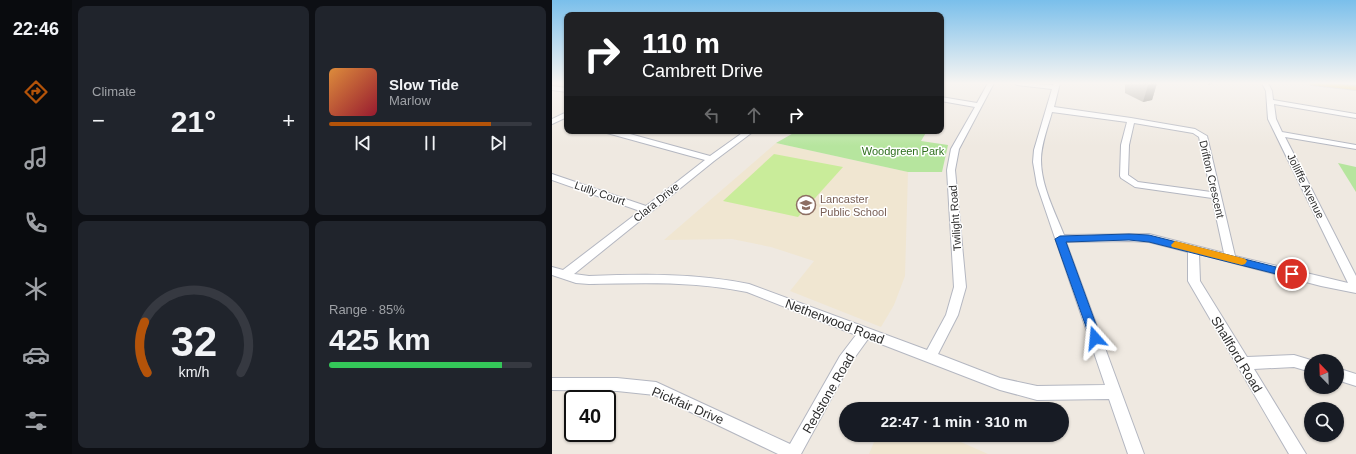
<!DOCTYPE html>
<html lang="en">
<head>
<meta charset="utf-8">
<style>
  :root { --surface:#171b24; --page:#20242c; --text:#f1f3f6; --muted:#9ea1a6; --line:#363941; --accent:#b45309 }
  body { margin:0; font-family:Arial,sans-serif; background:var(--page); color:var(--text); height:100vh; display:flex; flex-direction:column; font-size:15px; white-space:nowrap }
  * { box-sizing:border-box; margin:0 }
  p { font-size:13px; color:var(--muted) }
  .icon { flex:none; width:22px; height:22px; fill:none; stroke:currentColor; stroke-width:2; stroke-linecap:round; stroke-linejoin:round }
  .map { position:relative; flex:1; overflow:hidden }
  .side { display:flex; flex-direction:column; gap:6px; padding:6px; background:#0d0f14; width:480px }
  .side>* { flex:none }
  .hud { position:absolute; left:12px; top:12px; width:380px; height:122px; border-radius:8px; box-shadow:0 1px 3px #0004; background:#202124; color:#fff; overflow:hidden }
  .needle { width:26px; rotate:337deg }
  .buttons { position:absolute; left:752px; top:354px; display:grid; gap:8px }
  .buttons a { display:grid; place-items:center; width:40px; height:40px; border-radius:50%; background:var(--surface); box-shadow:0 1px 3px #0004; font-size:20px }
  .speed { position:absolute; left:12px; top:390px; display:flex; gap:8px; font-size:20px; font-weight:700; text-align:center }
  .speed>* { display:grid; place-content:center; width:52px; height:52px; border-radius:50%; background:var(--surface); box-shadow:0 1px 3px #0004; line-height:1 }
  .speed .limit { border:2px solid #111; border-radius:6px; background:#fff; color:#111 }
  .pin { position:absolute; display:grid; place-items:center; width:34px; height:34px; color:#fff; margin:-17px; border:2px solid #fff; border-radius:50%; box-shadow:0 1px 4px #0007 }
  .me { position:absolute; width:44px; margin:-22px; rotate:342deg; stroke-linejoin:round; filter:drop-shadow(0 0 3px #0008) }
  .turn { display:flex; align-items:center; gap:14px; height:84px; padding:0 12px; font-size:18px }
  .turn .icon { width:52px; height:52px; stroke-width:2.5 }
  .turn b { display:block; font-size:28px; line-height:34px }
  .lanes { display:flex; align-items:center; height:38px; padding:0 12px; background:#0003; justify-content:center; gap:20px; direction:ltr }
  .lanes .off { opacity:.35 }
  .big { font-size:30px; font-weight:700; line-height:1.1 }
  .side .widget { flex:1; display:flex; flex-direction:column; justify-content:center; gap:6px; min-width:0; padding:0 14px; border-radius:8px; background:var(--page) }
  .side .dial { align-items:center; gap:0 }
  .dial svg { height:104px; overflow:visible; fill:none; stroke:var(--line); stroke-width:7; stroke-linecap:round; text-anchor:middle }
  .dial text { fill:var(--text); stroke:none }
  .song { display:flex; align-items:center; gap:12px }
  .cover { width:48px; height:48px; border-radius:6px; background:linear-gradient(135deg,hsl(30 70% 55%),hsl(350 70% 35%)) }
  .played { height:4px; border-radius:2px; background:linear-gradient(90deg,var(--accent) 80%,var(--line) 80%) }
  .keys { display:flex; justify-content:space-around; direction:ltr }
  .heat { display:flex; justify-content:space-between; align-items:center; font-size:22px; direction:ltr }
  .charge { height:6px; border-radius:3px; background:linear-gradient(90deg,#34c759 85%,var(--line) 0) }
  .side .tiles { flex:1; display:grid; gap:6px; grid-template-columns:repeat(2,1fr) }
  .trip { position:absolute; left:287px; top:402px; width:230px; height:40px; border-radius:20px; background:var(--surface); box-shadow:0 1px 3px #0004; font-weight:700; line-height:40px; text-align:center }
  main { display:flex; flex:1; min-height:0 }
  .menu { display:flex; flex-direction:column; width:72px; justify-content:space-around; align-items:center; background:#090b0e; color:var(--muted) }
  .menu .icon { width:28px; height:28px }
  .menu .active { color:var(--accent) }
  .menu b { font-size:18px; color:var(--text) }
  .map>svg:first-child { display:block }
</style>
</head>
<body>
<main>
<nav class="menu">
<b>22:46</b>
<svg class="icon active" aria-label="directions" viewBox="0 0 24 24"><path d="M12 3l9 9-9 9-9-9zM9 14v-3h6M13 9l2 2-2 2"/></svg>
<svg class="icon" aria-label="music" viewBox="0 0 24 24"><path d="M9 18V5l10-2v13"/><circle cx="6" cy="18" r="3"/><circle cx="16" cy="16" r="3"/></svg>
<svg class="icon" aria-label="phone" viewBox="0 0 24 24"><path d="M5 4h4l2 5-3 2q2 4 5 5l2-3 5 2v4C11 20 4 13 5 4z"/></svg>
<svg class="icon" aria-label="climate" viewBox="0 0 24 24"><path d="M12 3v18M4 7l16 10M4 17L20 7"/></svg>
<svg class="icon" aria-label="car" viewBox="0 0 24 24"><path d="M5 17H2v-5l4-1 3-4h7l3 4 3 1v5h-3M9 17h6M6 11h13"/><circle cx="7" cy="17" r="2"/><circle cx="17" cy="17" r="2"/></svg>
<svg class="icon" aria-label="filters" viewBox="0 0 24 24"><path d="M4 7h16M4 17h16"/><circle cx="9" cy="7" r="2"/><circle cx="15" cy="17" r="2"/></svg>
</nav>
<section class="side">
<div class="tiles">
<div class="widget"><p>Climate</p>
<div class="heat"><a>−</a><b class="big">21°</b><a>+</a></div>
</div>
<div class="widget">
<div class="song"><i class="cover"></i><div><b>Slow Tide</b><p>Marlow</p></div></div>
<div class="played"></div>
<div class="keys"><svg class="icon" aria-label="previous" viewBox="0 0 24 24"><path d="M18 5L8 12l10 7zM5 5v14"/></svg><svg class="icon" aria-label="pause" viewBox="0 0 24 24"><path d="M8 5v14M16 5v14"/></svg><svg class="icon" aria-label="next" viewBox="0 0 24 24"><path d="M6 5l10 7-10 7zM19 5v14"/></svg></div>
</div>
<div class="widget dial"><svg viewBox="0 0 100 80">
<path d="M14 69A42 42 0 1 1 86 69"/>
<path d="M14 69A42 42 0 0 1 12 30" stroke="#b45309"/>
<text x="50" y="56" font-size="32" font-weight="700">32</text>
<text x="50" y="72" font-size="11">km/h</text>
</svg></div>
<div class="widget"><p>Range · 85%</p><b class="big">425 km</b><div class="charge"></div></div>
</div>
</section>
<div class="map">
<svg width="804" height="454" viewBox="0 0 804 454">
  <rect width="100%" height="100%" fill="#efe9e1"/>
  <g fill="#f0e6d1">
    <polygon points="224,143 356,172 353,276 342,305 329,327 238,291 262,261 219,247 180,239 112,240"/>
    <polygon points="325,435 393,435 436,454 317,454"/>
  </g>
  <g fill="#b6e59e">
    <polygon points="245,131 375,131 369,141 396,145 390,172 356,172 224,143"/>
    <polygon points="786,163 804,167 804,192"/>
  </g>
  <polygon fill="#c9ec9a" points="222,154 291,167 246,217 171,201"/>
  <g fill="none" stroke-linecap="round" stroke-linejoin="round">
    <g stroke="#b4b7c1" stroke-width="2">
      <g id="minor">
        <path d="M436,83H442L407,149L403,170L414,287L406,315L386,354L448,378L485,386L553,385L485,185L481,162L482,150L500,89L465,85L462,83L501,85L502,83H508L502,107L579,118L643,129L655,136L683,256L796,283L716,119L714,91L710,83H716L720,91L721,100L804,114V118L722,104L724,119L730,132L804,145V149L733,137L804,276V293L769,286L647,254L648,281L695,357L742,355L762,361H759V372L742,367L702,369L754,454H737L636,281V252L597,242L577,241L514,242L592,454H576L557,399L485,400L448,390L316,339L298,364L249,454H226L103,395L65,391L0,390V378H65L104,382L238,444L288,356L304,335L195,292C143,281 90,283 37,284L24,283L0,275V267L11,270L88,211L0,180V174L94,206L153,160L55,133L54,131H67L158,156L193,131H202L162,161L22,274L37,276C91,274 144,273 197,284L375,350L394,315L402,287L395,170L399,149L423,107L389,101V97L425,103ZM500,112L575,122L569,145L568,176L569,178L583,187L660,198L672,253L597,234L512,235C503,212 489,186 489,160C489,144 496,127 500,112ZM582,123L641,133L647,137L659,192L586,182L576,175L577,145Z"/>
        <polygon points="0,86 15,88 15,92 0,90"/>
        <polygon points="15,112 15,117 0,124 0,119"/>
        <polygon points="785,368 804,374 804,386 785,380"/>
      </g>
    </g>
    <g stroke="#c9c9c9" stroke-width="2">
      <polygon id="major" points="756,83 777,83 804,86 804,90 760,85"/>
    </g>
    <use href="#minor" fill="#fff" fill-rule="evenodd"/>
    <use href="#major" fill="#f2d163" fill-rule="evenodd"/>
  </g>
  <polygon fill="#afaba4" points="573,83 605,83 600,100 591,102 573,93"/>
  <g fill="#8e8b86">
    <polygon points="605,83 600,100 591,102 596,85"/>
    <polygon points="657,83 663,83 656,85"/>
  </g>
  <polygon fill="#cbc7bf" stroke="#8e8b86" points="591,83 605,83 596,85"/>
  <linearGradient id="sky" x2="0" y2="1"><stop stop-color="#7abfeb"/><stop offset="0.57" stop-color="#f8f5f2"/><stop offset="1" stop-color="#f8f5f2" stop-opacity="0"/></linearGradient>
  <rect width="804" height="146" fill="url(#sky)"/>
  <polygon fill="#1a73e8" stroke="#114b97" points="577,234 597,235 740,271 743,272 745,274 743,277 740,278 597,242 577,240 514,242 549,338 548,341 543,342 539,341 538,338 503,239 508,236"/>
  <polygon fill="#f59e0b" points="623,241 690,258 693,259 695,261 693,264 690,265 620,247 619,245"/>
  <defs>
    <g id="school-ring" transform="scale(1)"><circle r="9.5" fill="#fff" stroke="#8d6e63" stroke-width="1.5"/><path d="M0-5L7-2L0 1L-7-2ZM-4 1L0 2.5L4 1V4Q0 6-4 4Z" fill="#8d6e63"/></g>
  </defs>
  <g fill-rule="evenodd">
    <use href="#school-ring" x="254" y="205"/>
  </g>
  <g text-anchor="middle" stroke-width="3" stroke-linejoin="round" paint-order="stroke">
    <g font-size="11" fill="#2c6e1b" stroke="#fff">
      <text x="351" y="155">Woodgreen Park</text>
    </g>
    <g font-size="11" fill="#2e2e2e" stroke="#fff">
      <text transform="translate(660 179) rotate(77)" y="4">Drifton Crescent</text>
      <text transform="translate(754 186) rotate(64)" y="4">Jolliffe Avenue</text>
      <text transform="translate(48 193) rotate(19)" y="4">Lully Court</text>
      <text transform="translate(104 202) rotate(-39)" y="4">Clara Drive</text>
      <text transform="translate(403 218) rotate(-94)" y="4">Twilight Road</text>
    </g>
    <g font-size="11" fill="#785e54" stroke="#fff" text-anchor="start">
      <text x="268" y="203">Lancaster<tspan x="268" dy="13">Public School</tspan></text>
    </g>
    <g font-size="13" fill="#2e2e2e" stroke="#fff">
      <text transform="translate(283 321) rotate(21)" y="5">Netherwood Road</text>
      <text transform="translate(685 354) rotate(59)" y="5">Shallford Road</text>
      <text transform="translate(276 393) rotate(-60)" y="5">Redstone Road</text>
      <text transform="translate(136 405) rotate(23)" y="5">Pickfair Drive</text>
    </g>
  </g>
</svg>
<div class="buttons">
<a><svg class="needle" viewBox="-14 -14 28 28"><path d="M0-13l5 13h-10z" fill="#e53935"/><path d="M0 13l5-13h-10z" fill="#9ea1a6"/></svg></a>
<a><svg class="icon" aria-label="search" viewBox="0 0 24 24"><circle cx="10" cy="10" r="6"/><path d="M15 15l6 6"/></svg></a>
</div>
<div class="speed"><div class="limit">40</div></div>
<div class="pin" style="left:740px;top:274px;background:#d93025"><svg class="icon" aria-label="arrive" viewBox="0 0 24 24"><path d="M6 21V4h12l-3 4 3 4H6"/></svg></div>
<svg class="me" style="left:543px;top:338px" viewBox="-20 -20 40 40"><path d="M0-17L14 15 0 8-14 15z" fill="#1a73e8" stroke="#fff" stroke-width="4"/></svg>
<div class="trip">22:47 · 1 min · 310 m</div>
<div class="hud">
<div class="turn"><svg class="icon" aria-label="right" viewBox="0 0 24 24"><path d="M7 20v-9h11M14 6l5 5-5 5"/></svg><div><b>110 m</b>Cambrett Drive</div></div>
<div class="lanes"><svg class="icon off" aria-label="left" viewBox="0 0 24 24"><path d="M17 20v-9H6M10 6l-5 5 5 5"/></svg><svg class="icon off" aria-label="ahead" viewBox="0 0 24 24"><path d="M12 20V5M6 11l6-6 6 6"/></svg><svg class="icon" aria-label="right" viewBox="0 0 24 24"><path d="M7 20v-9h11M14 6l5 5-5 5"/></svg></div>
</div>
</div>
</main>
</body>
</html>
